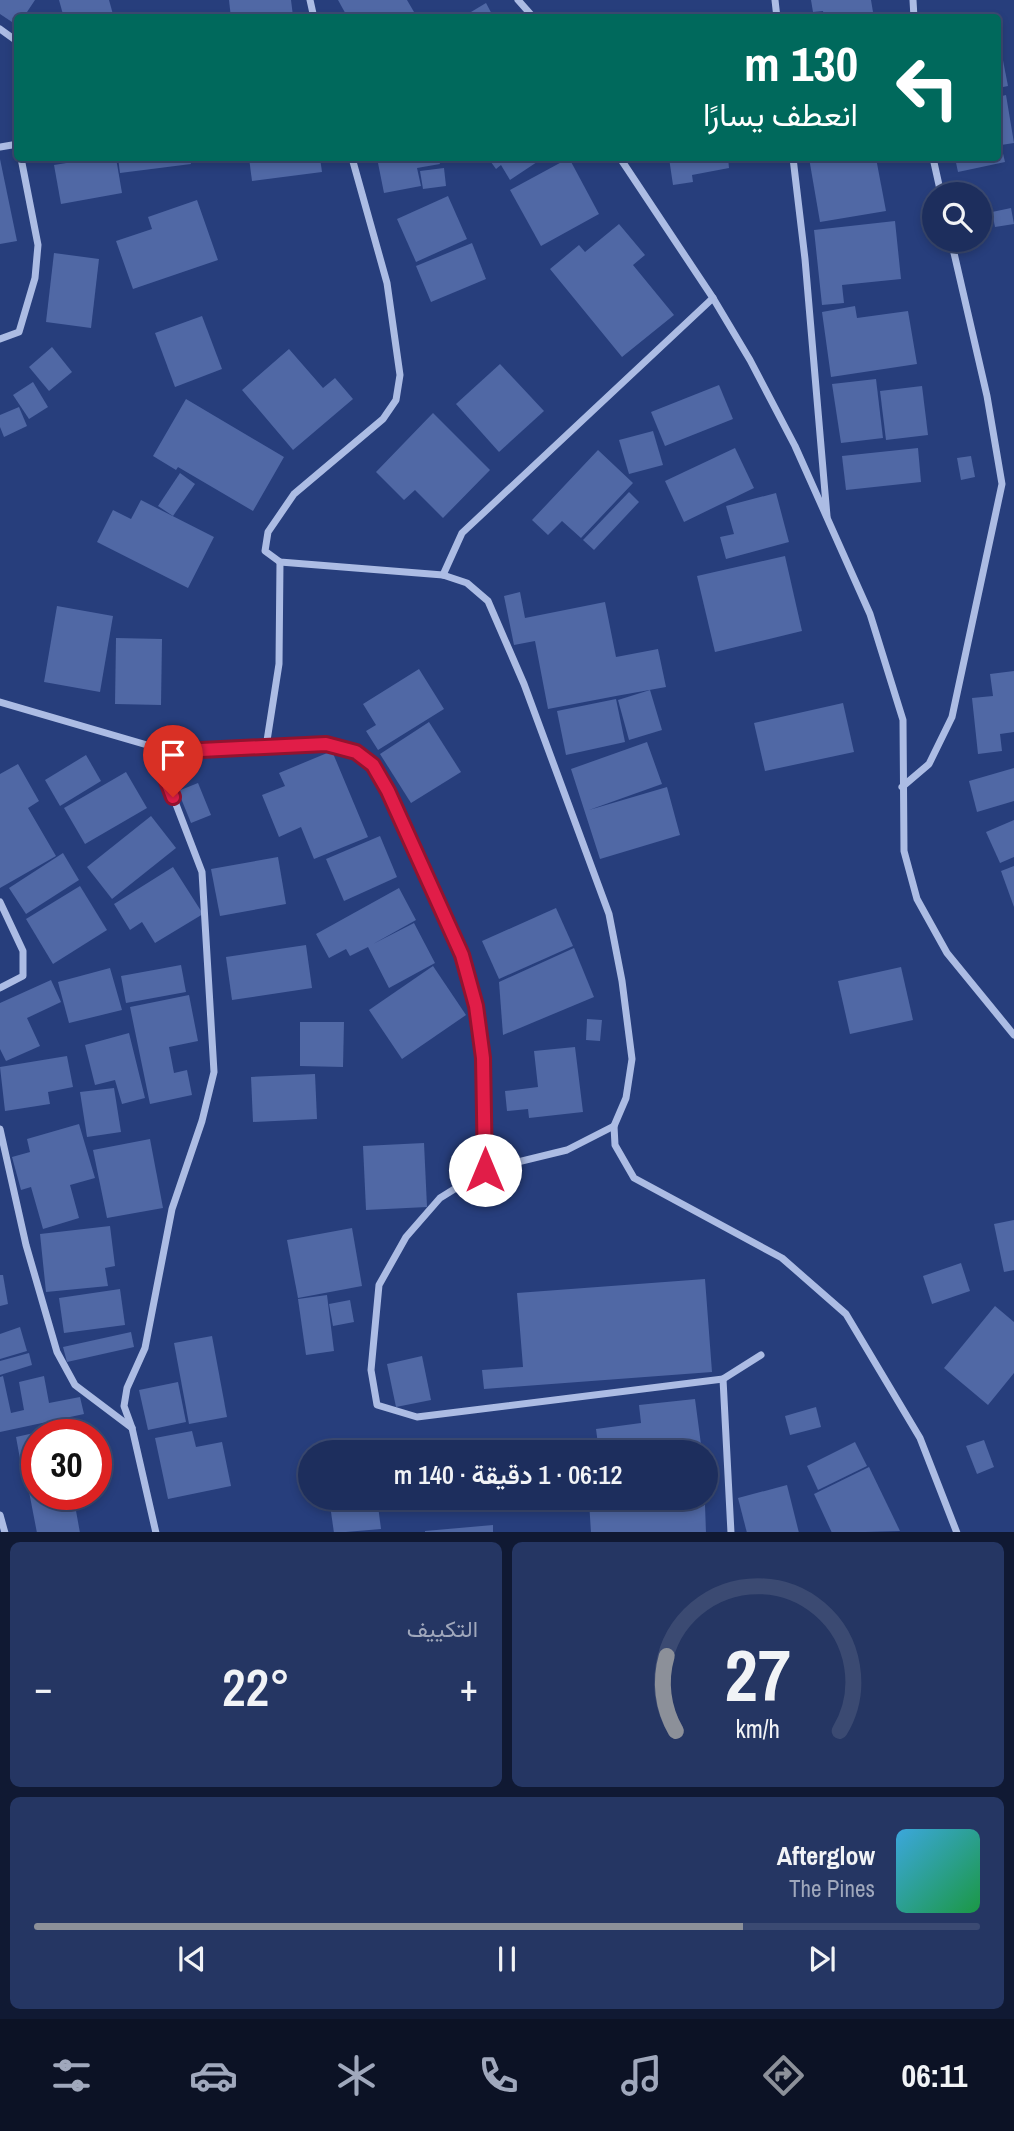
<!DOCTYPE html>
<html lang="ar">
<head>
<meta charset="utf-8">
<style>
  :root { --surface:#1d2e5d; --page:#253663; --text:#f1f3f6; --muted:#a0a8bc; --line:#3b4a72; --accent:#8c9099 }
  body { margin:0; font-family:"Archivo Narrow",Vazirmatn,sans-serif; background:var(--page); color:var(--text); direction:rtl; height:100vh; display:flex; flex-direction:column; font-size:26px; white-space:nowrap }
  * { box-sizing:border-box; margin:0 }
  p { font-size:23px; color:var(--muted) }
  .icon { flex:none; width:38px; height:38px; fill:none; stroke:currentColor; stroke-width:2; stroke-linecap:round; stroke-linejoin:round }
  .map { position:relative; height:1532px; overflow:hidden; direction:ltr }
  .panel { display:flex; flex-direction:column; gap:10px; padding:10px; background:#101933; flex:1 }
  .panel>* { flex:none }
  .guide { position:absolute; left:14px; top:14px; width:987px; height:147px; border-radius:7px; box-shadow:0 4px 10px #0003,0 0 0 2px var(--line); direction:rtl; background:#00695c; color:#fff; overflow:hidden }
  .controls { position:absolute; left:922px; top:182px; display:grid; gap:14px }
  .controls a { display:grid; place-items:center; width:70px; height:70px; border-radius:50%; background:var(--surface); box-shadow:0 4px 10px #0003,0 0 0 2px var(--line); font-size:35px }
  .speed { position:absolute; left:21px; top:1419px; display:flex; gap:14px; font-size:35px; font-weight:700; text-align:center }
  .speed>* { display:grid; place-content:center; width:91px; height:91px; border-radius:50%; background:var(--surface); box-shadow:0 4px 10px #0003,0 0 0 2px var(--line); line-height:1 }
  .speed .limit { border:10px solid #d22; background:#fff; color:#111 }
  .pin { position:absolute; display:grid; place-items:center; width:60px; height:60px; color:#fff; margin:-72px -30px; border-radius:50% 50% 50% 0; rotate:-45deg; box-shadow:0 0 7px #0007 }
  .pin .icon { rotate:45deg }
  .me { position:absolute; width:77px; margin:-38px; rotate:0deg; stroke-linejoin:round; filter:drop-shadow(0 0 5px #0008) }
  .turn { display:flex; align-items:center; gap:24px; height:147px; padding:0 28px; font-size:32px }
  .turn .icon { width:91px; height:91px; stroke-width:2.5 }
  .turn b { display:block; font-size:49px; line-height:60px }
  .big { font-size:52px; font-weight:600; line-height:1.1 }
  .panel .card { flex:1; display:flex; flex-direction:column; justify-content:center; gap:10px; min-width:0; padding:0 24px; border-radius:10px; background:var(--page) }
  .panel .dial { align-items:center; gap:0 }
  .dial svg { height:182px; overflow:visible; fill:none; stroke:var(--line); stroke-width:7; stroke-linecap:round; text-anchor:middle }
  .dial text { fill:var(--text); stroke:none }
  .song { display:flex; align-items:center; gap:21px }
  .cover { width:84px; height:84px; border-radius:10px; background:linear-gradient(135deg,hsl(200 70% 55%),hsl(140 70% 35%)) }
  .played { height:7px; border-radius:4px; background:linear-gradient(90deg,var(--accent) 75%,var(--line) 75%) }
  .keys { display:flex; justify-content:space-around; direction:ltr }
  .heat { display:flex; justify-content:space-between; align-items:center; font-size:38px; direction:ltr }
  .panel .tiles { flex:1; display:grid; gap:10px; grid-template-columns:1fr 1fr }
  .card:last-child { grid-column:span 2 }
  .trip { position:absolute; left:298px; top:1440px; width:420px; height:70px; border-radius:35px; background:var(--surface); box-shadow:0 4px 10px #0003,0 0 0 2px var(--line); font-weight:600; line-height:70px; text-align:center; direction:rtl }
  .tab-bar { display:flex; height:112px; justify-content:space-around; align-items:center; background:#0c1225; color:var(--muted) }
  .tab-bar .icon { width:49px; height:49px }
  .tab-bar .selected { color:var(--accent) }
  .tab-bar b { font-size:32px; color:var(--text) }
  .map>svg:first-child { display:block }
</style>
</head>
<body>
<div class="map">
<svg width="1014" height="1533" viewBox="0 0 1014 1533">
  <rect width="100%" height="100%" fill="#273e7c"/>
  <g fill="#5068a5">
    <polygon points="0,0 35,0 23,18 18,18 18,26 0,14"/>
    <polygon points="59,0 109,0 114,18 64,18"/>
    <polygon points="229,0 291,0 293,16 231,18"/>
    <polygon points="338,0 407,0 414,12 405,18 348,18"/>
    <polygon points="811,0 871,0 874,18 824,18 823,11 813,12"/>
    <polygon points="486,3 494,18 461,18"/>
    <polygon points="1000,45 1008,86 998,88 998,46"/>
    <polygon points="1006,95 1014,143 1001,145 1005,162 958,172 955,158 998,158 998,97"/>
    <polygon points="97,158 116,158 122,193 61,204 54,165"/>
    <polygon points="118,158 190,158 191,164 120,173"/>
    <polygon points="249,158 320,158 322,172 252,181"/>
    <polygon points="377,158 438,158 440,164 417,168 421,186 384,193"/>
    <polygon points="488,158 543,158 510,180 501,165 496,169"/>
    <polygon points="569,158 599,214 541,246 510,190"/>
    <polygon points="669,158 728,158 729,168 692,175 693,182 673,185"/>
    <polygon points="809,158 876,158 886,211 820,222"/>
    <polygon points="0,159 17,241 0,244"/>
    <polygon points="444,168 446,186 423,189 420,171"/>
    <polygon points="448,196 467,239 416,262 397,219"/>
    <polygon points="197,200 218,260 133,289 116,241 152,229 148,217"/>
    <polygon points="1011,208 1014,224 995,227 992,212"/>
    <polygon points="895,221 901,279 842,285 844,303 822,305 814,230"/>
    <polygon points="619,224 645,255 633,265 674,315 622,357 550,269 579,245 585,252"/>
    <polygon points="472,243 486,279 431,302 416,266"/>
    <polygon points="54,253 99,259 91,328 46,322"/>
    <polygon points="855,306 857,318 908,311 917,364 831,377 822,312"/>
    <polygon points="202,316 222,369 175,387 155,333"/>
    <polygon points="52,347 72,372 49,391 29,367"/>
    <polygon points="289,349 323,388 335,378 353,399 293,450 242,390"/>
    <polygon points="500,364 544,411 499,452 456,404"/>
    <polygon points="876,379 883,438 841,443 832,384"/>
    <polygon points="33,382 48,407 29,419 13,395"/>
    <polygon points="719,385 733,419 665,446 651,412"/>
    <polygon points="922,386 928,435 886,440 880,391"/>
    <polygon points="186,399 284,457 253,511 178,467 176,470 153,456"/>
    <polygon points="19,407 27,426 4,437 0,427 0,415"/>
    <polygon points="433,413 490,470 443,518 415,490 404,500 376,472"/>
    <polygon points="653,431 663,465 629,474 619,440"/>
    <polygon points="735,448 754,488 684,522 665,481"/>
    <polygon points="918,448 921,482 846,490 842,456"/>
    <polygon points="598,450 633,483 581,538 562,521 548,535 532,520"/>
    <polygon points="971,456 975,477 961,480 957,458"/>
    <polygon points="180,473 195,484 173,516 158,506"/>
    <polygon points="629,492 639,502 594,550 583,540"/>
    <polygon points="776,493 789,542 726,559 720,537 734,534 726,506"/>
    <polygon points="141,500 214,537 188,588 97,542 113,510 131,519"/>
    <polygon points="785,556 802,631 715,652 697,576"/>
    <polygon points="520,592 525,618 605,602 616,657 658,649 666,687 616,696 615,693 616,696 548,709 535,641 514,645 504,596"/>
    <polygon points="57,606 113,616 100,692 44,682"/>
    <polygon points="116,638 162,639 161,705 115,704"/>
    <polygon points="419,669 444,709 378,750 366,731 376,725 363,704"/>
    <polygon points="1014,671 1014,732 1000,734 1002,751 978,754 972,698 993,696 990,674"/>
    <polygon points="650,690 662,730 629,740 618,700"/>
    <polygon points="616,699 625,742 566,755 557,711"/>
    <polygon points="843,703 854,752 765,771 754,723"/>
    <polygon points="429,722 461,772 411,803 380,754"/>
    <polygon points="647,742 662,784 589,810 667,787 680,835 600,859 571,769"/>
    <polygon points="332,751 368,837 314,859 301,827 279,837 262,795 285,786 279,773"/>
    <polygon points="86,755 101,781 60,806 45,780"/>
    <polygon points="18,764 39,801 28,808 56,856 0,888 0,774"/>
    <polygon points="1014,768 1014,801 977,812 969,781"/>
    <polygon points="126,772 147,808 85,844 64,808"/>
    <polygon points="198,783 211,815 191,823 178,791"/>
    <polygon points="151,816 176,848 112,899 87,867"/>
    <polygon points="1014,820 1014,857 1000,863 986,832"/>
    <polygon points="380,836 397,877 344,901 326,859"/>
    <polygon points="63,853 79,880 26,914 9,888"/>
    <polygon points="278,857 286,904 220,916 211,869"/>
    <polygon points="1014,866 1014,907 1001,871"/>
    <polygon points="173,867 203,914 155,943 142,922 130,930 114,904"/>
    <polygon points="80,886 107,930 53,964 26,919"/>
    <polygon points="399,888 416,920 373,944 414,923 435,963 389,988 368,947 350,956 346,949 329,958 316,934"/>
    <polygon points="556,908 573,946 499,979 482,941"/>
    <polygon points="306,945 312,988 232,1000 226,957"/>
    <polygon points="574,948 594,997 503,1035 499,982"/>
    <polygon points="181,965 186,992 126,1003 121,976"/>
    <polygon points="433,966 466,1015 402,1059 369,1010"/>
    <polygon points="901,967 913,1020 850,1034 838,981"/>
    <polygon points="110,968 122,1010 69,1023 58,982"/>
    <polygon points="51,980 61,1002 27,1018 40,1046 6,1061 0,1049 0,1003"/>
    <polygon points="189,995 198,1041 169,1047 174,1073 187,1070 192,1095 150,1104 130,1007"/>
    <polygon points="587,1019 602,1020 600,1041 586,1040"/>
    <polygon points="300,1022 344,1022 343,1067 300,1066"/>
    <polygon points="129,1033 145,1098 122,1104 115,1080 95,1085 85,1045"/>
    <polygon points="575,1047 583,1112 529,1118 528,1109 507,1111 505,1091 538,1087 534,1051"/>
    <polygon points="67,1056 73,1087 48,1092 50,1104 5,1111 0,1067"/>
    <polygon points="315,1074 317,1119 253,1122 251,1077"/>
    <polygon points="114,1088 121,1132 87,1137 80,1092"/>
    <polygon points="79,1124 95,1178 70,1185 79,1218 43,1229 31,1187 21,1190 12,1157 30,1152 27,1139"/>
    <polygon points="150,1139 163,1208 107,1218 93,1150"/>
    <polygon points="424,1143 427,1207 366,1210 363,1146"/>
    <polygon points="1014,1220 1014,1270 1004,1272 994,1224"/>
    <polygon points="110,1226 115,1266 105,1268 108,1286 46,1292 40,1234"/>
    <polygon points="352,1228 362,1286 298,1298 287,1240"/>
    <polygon points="961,1263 970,1291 932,1304 923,1276"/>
    <polygon points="0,1275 3,1275 8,1304 0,1306"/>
    <polygon points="705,1279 712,1372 484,1389 482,1370 523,1367 517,1293"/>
    <polygon points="120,1289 125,1325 64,1333 59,1298"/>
    <polygon points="327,1295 334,1351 306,1355 298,1299"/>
    <polygon points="350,1300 354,1322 333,1326 329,1304"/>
    <polygon points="995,1306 1014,1322 1014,1373 988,1405 944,1368"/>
    <polygon points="20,1327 27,1351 0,1359 0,1334"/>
    <polygon points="131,1332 134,1347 67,1362 63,1347"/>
    <polygon points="212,1336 227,1417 189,1424 174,1343"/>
    <polygon points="29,1353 32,1365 0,1375 0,1361"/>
    <polygon points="422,1356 431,1400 396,1407 387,1364"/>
    <polygon points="3,1376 11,1413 24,1410 19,1382 44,1376 49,1403 80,1397 84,1414 0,1432 0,1377"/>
    <polygon points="178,1382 186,1422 148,1430 139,1390"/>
    <polygon points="695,1399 702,1452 599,1452 596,1429 641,1423 639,1405"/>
    <polygon points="816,1407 821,1427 790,1435 785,1416"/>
    <polygon points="52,1429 53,1435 37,1435 37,1467 22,1470 16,1437"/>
    <polygon points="192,1431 196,1447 222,1442 231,1486 168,1499 155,1438"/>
    <polygon points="538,1440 540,1452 487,1452 487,1451"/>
    <polygon points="984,1440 994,1467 977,1474 966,1446"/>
    <polygon points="855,1442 867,1466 818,1490 807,1466"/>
    <polygon points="370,1448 371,1452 353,1452 353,1451"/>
    <polygon points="869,1467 900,1531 832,1533 814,1494"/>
    <polygon points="37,1474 37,1494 73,1494 80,1533 37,1533 26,1476"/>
    <polygon points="787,1485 799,1533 747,1533 738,1498"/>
    <polygon points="329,1498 377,1498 381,1529 334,1533"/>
    <polygon points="635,1498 636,1509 705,1505 706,1533 591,1533 589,1501"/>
    <polygon points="644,1498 710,1498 710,1500 646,1508"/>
    <polygon points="493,1525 493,1533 425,1533 425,1531"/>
  </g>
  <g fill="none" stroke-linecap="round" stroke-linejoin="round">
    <g stroke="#acbce4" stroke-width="7">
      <polyline points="310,0 314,18"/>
      <polyline points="518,0 534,18"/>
      <polyline points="775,0 777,18"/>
      <polyline points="913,0 914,18"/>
      <polyline points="0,29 18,42"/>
      <polyline points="0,147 18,144"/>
      <polyline points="352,158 387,283 400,375 396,400 383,419 294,494 268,532 265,551 280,562 443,575 467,583 488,601 524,684 609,914 622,981 632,1059 626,1098 614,1126 567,1150 485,1170 440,1198 406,1237 379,1285 371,1370 377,1405 417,1417 723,1379 731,1533"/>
      <polyline points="620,158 713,298 750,360 795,446 870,614 903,720 904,851 917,899 947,953 1014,1035"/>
      <polyline points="793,158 805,259 827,516"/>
      <polyline points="933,158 941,194"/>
      <polyline points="0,339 19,332 35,278 38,245 21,158"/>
      <polyline points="443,575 462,533 713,298"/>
      <polyline points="0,702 154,747 201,750 326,744 356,752 373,765 388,791 462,955 476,1005 483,1058 485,1170"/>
      <polyline points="154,747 202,872 214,1072 202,1121 172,1209 145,1348 127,1388 124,1406 132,1428 156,1533"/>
      <polyline points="266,747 279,664 280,562"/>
      <polyline points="902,787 929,764 952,717 1002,484 987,396 951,240"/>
      <polyline points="0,902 23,951 23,976 0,988"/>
      <polyline points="614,1126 615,1145 634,1178 782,1258 846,1314 920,1438 957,1533"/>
      <polyline points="0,1129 26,1245 57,1352 75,1385 132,1428"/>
      <polyline points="723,1379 761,1355"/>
      <polyline points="0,1515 5,1533"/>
    </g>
  </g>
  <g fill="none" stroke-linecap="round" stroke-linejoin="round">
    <g stroke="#92132f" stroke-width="18">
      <polyline id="route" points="173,797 154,747 201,750 326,744 356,752 373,765 388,791 462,955 476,1006 483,1058 485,1170"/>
    </g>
    <use href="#route" stroke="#e11d48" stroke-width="12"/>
  </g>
</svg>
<div class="controls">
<a><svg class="icon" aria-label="search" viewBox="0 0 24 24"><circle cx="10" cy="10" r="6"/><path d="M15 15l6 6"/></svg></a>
</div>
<div class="speed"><div class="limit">30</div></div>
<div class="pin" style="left:173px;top:797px;background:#d93025"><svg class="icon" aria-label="arrive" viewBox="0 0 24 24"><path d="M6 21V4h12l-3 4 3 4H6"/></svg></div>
<svg class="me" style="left:485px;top:1170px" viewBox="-20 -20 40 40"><circle r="19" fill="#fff"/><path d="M0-13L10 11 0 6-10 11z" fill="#e11d48"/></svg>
<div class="trip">06:12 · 1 دقيقة · 140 m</div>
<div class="guide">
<div class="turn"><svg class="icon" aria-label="left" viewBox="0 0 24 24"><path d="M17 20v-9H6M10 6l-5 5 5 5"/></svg><div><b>130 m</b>انعطف يسارًا</div></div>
</div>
</div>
<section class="panel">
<div class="tiles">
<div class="card dial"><svg viewBox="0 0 100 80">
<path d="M14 69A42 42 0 1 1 86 69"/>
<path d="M14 69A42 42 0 0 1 10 36" stroke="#8c9099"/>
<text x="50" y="56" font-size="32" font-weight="700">27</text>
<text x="50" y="72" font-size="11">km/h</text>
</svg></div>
<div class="card"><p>التكييف</p>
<div class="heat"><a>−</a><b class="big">22°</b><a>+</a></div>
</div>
<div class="card">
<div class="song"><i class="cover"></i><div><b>Afterglow</b><p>The Pines</p></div></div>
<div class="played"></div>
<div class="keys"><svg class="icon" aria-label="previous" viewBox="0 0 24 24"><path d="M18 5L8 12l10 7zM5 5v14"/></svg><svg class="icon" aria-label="pause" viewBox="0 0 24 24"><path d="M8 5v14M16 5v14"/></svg><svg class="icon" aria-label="next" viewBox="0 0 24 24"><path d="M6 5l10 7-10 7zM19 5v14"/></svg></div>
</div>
</div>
</section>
<nav class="tab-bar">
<b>06:11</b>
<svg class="icon selected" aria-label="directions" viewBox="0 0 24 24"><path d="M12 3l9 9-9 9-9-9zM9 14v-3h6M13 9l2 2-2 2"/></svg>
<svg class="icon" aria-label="music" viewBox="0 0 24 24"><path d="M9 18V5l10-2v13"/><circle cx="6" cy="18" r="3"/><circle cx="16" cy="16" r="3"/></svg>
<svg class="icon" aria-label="phone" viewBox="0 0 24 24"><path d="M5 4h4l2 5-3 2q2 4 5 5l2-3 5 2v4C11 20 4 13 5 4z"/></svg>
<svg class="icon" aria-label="climate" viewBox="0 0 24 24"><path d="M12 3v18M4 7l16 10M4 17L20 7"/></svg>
<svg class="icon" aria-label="car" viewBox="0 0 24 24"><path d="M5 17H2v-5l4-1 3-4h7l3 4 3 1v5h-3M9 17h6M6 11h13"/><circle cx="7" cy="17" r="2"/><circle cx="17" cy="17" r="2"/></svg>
<svg class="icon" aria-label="filters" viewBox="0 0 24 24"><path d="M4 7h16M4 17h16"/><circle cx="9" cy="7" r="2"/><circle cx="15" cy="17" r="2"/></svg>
</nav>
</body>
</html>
